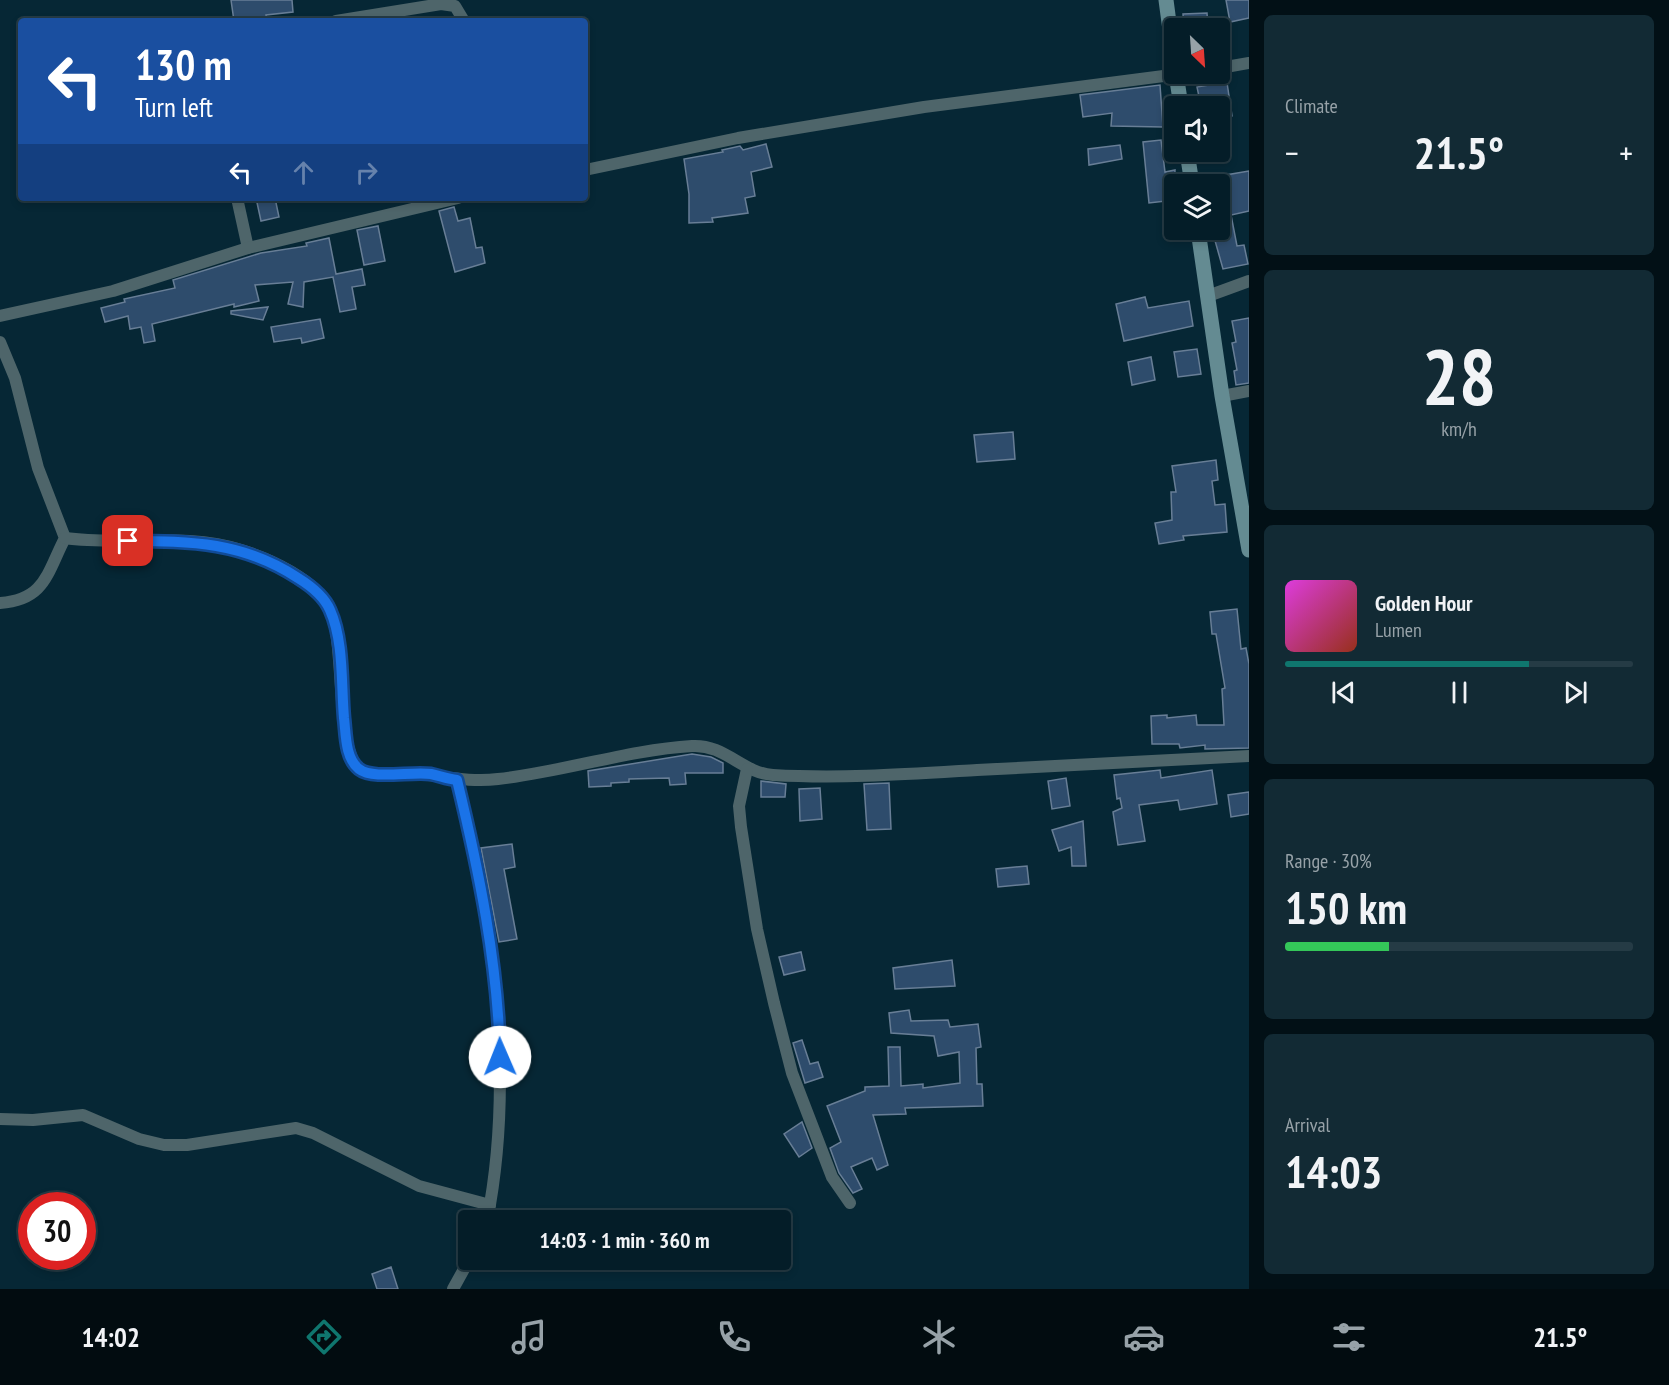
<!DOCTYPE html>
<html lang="en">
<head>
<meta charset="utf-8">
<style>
  :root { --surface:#041d28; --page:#122a34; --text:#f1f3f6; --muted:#97a2a8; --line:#253b45; --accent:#0f766e }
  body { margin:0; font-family:"PT Sans Narrow",sans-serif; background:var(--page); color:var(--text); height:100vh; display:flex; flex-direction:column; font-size:22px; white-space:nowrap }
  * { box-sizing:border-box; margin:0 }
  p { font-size:20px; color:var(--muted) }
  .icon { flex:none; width:33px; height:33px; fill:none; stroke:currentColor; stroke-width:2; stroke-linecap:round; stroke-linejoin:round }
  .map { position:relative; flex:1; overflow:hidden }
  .sheet { display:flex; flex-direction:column; gap:15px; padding:15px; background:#021016; width:420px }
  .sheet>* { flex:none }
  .guide { position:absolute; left:18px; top:18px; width:570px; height:183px; border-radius:6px; box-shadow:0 3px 9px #0003,0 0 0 2px var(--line); background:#1a4fa0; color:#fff; overflow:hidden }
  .needle { width:39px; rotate:155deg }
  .controls { position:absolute; left:1164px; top:18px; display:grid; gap:12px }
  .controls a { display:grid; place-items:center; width:66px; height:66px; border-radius:6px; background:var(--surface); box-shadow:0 3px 9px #0003,0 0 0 2px var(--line); font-size:30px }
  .speed { position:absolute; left:18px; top:1192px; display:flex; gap:12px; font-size:30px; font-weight:700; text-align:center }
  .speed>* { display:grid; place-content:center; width:78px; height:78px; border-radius:50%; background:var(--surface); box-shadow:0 3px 9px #0003,0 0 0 2px var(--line); line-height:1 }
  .speed .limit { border:9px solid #d22; background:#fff; color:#111 }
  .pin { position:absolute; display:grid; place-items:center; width:51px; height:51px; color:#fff; margin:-26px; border-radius:12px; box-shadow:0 3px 9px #0006 }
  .me { position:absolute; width:66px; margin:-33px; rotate:359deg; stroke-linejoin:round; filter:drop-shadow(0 0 4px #0008) }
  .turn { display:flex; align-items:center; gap:21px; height:126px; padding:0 18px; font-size:27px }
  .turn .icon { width:78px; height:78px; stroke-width:2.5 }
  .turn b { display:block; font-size:42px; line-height:51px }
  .lanes { display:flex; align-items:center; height:57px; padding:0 18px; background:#0003; justify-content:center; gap:30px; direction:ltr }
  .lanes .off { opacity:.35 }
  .big { font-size:45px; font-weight:600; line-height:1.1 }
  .sheet .tile { flex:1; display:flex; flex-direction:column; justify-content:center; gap:9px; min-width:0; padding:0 21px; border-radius:9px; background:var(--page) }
  .sheet .dial { align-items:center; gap:0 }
  .dial b { font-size:78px; line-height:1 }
  .song { display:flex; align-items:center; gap:18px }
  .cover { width:72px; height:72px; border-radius:9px; background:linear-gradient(135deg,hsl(300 70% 55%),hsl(10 70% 35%)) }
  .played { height:6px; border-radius:3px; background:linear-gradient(90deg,var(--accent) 70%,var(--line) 70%) }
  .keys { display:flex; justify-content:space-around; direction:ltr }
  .heat { display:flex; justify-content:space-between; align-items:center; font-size:33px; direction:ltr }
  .charge { height:9px; border-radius:4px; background:linear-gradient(90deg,#34c759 30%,var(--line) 0) }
  .trip { position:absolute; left:458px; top:1210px; width:333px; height:60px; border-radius:6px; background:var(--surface); box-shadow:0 3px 9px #0003,0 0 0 2px var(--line); font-weight:600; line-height:60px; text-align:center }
  .menu { display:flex; height:96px; justify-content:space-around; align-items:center; background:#020c10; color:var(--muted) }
  .menu .icon { width:42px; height:42px }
  .menu .on { color:var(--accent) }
  .menu b { font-size:27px; color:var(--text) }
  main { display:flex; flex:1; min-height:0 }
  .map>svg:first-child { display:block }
</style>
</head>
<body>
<main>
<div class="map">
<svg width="1249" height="1289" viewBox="0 0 1249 1289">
  <rect width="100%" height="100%" fill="#062735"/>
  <g fill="#2e4c6c" stroke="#687e96" stroke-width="1.5">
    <polygon points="231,0 292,0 293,12 266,15 267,21 234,21"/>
    <polygon points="1226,0 1249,0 1249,18 1230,22"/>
    <polygon points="1207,13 1208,28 1184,28 1183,14"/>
    <polygon points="1226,76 1232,116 1220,118 1220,106 1201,106 1197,87 1220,83 1220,77"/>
    <polygon points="1160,85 1163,127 1111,126 1112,113 1083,117 1080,95"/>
    <polygon points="1161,140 1165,172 1175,170 1174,200 1149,203 1143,142"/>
    <polygon points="766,144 772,167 751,172 755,196 745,198 748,213 712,218 713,222 689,223 689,194 684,159 723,152 722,150 740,146 743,150"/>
    <polygon points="1120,145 1122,159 1089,165 1088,149"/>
    <polygon points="1249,171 1249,211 1231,215 1237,246 1244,245 1248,264 1223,269 1212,230 1220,230 1220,176"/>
    <polygon points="256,198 275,198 279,217 261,221"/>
    <polygon points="454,207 458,221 470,218 476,248 482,247 485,263 455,272 439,211"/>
    <polygon points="378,226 385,261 364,265 357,230"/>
    <polygon points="329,238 336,274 362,269 365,285 352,287 356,309 340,312 333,277 304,282 303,307 288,304 293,282 255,285 259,301 234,307 234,304 152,324 155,341 144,343 141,327 130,329 128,316 105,322 101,308 125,302 124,299 175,288 173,280 261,253 307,246 306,243"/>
    <polygon points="1145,297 1148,308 1189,301 1193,326 1124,341 1116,304"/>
    <polygon points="268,307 263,320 231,314 231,311"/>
    <polygon points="1249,318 1249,383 1236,385 1234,371 1237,370 1232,343 1236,342 1232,321"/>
    <polygon points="320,319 324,338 302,343 301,338 274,342 271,327"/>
    <polygon points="1197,349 1201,374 1178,377 1174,352"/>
    <polygon points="1151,357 1155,380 1132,385 1128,362"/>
    <polygon points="1013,432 1015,459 977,462 974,435"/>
    <polygon points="1216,460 1218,480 1212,481 1215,505 1225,504 1227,532 1183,536 1184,540 1159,544 1155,523 1172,520 1171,492 1176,492 1172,466"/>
    <polygon points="1237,609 1241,649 1246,648 1249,664 1249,748 1205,749 1205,745 1180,748 1179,744 1152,744 1151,716 1167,715 1167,718 1196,715 1197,725 1224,725 1222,689 1225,688 1216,634 1212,634 1210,612"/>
    <polygon points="692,754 711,757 723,763 723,773 685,773 686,784 670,785 669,778 629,779 629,782 611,783 611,786 589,787 588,771"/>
    <polygon points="1160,770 1161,778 1212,770 1217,804 1180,810 1178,800 1139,805 1145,841 1118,845 1113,812 1122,808 1120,798 1117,799 1114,775"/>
    <polygon points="1066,778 1070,806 1052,809 1048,781"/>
    <polygon points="761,781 786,784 785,797 761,797"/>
    <polygon points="889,783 891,829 867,830 864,784"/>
    <polygon points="820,788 822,819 800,821 799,789"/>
    <polygon points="1249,792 1249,814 1231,817 1228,795"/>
    <polygon points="1083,821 1086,866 1072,866 1071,847 1059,851 1052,830"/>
    <polygon points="512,844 515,867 504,869 517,939 499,942 481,848"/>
    <polygon points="1027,866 1029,884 998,887 996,869"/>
    <polygon points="801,952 805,970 784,975 779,957"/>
    <polygon points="952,960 955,986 895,989 893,968"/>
    <polygon points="909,1010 911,1021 948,1020 950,1027 978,1024 981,1047 976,1048 977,1084 982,1084 983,1106 905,1108 906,1114 873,1115 888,1165 877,1170 872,1158 851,1167 862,1189 853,1193 839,1173 830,1148 841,1142 827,1106 865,1091 865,1087 889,1086 888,1047 900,1047 901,1086 923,1084 923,1088 960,1083 959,1052 938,1056 934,1036 891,1033 889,1013"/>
    <polygon points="802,1040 810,1064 818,1062 823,1077 805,1083 793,1043"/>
    <polygon points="802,1122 812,1148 799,1157 784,1134"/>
    <polygon points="391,1267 398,1289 377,1289 372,1274"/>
  </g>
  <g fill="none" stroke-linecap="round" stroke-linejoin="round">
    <g stroke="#4e656a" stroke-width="12">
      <polyline points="336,21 441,4 455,6 464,21"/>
      <polyline points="1220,68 1249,63"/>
      <polyline points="585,170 738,138 924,107 1179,74"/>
      <polyline points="237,198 248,248"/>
      <polyline points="1208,296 1249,281"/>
      <polyline points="0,316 113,291 248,248 458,198"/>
      <path d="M0,342L15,378L38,468L65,538C47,573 45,600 0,603"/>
      <polyline points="1222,396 1249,391"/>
      <path d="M65,538C122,546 185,532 241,550C271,559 315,579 330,609C346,642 334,757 363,772C377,778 396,772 410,773C440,775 468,783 498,779C563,772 627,750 692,746C725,744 742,773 773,775C841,779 910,774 977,770C1068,765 1158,761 1249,756"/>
      <polyline points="747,769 739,806 741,827 757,929 774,1003 792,1073 832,1177 850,1203"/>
      <path d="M457,780C492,924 516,1074 487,1221"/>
      <polyline points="0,1119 33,1120 83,1115 139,1139 164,1145 187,1145 296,1128 313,1133 419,1186 490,1205"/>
      <polyline points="453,1289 469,1260"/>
    </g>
    <g stroke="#648b92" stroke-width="15">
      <polyline points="1166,0 1174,60"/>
      <polyline points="1176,74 1181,106"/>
      <polyline points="1187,152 1192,184"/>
      <polyline points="1198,230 1222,396 1249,550"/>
    </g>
  </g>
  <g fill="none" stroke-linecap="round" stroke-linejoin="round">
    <g stroke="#114b97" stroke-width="15">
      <path id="route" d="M128,541C192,541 243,542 298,578C311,586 324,596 330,610C344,641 341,684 344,718C346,734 345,758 359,769C373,780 412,771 431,774C440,776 448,779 457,780C479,871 498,963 500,1057"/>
    </g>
    <use href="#route" stroke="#1a73e8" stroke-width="10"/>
  </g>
</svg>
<div class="controls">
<a><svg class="needle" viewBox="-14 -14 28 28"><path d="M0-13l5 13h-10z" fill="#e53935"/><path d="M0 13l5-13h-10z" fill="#97a2a8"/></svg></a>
<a><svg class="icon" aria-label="sound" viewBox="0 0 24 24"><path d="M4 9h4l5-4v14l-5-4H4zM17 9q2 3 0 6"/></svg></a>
<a><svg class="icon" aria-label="layers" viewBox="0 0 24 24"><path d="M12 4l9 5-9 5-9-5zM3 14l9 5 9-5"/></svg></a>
</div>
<div class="speed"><div class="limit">30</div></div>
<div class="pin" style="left:128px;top:541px;background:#d93025"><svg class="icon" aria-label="arrive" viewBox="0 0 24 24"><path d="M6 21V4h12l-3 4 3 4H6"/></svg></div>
<svg class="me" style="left:500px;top:1057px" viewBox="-20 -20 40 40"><circle r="19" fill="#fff"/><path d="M0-13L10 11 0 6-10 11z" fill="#1a73e8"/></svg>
<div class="trip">14:03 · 1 min · 360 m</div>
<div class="guide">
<div class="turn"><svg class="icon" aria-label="left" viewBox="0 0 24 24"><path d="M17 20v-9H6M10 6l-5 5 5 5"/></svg><div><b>130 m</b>Turn left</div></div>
<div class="lanes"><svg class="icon" aria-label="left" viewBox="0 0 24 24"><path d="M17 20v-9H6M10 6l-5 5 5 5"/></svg><svg class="icon off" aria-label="ahead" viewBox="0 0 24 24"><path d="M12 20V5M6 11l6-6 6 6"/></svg><svg class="icon off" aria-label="right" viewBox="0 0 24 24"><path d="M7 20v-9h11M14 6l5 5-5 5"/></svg></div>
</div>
</div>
<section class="sheet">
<div class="tile"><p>Climate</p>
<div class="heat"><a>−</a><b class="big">21.5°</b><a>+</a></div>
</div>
<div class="tile dial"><b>28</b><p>km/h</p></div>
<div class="tile">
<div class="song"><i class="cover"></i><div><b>Golden Hour</b><p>Lumen</p></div></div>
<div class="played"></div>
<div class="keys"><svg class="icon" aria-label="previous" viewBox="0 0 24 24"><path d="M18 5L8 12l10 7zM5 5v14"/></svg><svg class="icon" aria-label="pause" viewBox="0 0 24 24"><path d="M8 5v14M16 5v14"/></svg><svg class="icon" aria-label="next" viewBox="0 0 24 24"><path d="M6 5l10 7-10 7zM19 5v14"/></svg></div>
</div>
<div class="tile"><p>Range · 30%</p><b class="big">150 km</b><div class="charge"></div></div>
<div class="tile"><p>Arrival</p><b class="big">14:03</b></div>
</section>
</main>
<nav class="menu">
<b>14:02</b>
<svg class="icon on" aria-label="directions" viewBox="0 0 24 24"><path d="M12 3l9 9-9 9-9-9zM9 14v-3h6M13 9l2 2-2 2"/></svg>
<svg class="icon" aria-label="music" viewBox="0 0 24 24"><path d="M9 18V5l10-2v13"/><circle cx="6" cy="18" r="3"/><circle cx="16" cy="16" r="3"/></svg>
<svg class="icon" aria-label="phone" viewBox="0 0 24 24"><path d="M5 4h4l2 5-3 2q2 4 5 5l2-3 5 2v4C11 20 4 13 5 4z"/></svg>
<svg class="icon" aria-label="climate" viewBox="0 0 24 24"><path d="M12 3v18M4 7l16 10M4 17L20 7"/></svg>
<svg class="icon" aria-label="car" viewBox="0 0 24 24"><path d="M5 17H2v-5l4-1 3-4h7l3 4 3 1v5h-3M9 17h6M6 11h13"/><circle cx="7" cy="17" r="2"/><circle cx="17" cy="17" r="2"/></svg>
<svg class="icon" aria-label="filters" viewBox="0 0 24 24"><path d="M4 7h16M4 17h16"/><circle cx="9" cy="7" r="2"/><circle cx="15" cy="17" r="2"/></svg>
<b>21.5°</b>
</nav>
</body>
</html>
